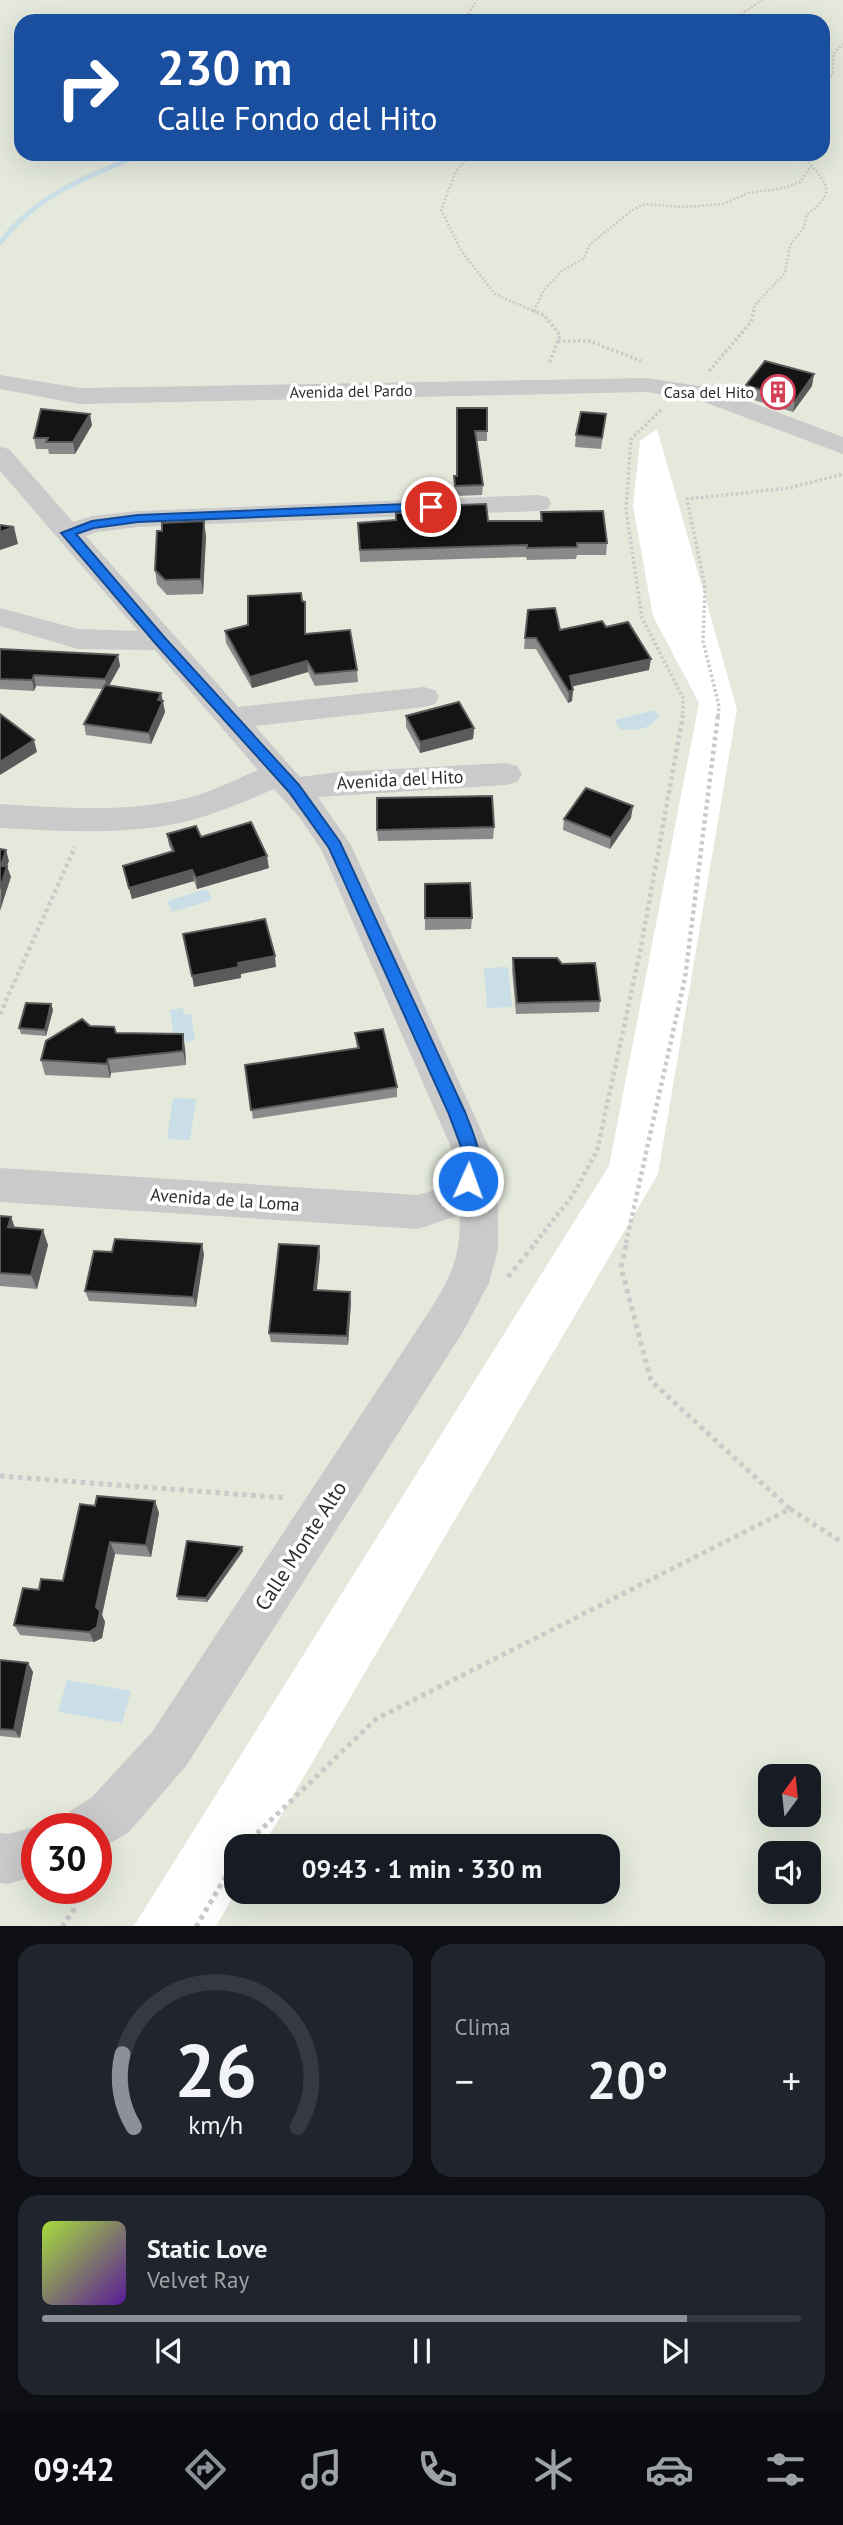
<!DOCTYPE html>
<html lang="es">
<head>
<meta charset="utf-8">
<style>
  :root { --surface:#171b24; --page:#20242c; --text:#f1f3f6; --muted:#9ea1a6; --line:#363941; --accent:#8c9099 }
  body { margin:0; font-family:"PT Sans",sans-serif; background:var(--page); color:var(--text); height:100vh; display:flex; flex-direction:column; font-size:26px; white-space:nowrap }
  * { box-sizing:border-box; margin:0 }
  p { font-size:23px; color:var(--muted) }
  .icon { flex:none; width:38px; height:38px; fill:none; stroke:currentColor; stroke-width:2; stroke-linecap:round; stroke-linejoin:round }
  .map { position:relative; height:1926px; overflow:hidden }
  .panel { display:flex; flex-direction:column; gap:18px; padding:18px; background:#0d0f14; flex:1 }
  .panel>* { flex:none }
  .hud { position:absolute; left:14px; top:14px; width:816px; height:147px; border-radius:21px; box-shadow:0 7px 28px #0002; background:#1a4fa0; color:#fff; overflow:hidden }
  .needle { width:46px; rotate:15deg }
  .fabs { position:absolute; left:758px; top:1764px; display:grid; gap:14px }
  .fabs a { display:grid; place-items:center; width:63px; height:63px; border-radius:14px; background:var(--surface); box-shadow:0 7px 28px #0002; font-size:35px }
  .speed { position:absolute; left:21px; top:1813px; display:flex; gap:14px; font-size:35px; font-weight:700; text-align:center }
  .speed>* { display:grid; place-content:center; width:91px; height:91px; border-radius:50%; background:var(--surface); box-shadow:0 7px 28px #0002; line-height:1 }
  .speed .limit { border:10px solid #d22; background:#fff; color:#111 }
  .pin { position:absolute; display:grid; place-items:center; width:60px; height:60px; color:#fff; margin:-30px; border:4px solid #fff; border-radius:50%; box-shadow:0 2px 7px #0007 }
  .me { position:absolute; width:77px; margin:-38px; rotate:2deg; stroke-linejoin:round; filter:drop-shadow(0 0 5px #0008) }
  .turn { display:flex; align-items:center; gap:24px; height:147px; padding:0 28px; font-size:32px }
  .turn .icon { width:91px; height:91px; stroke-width:2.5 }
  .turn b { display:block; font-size:49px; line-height:60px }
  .big { font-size:52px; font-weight:700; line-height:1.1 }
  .panel .card { flex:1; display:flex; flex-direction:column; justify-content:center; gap:10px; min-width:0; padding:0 24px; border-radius:21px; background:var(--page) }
  .panel .dial { align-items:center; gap:0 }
  .dial svg { height:182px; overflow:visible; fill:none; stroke:var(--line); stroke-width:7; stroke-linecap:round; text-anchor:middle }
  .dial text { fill:var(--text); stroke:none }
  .song { display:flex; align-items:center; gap:21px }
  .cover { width:84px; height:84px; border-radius:10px; background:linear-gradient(135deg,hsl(80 70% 55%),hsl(270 70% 35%)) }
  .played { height:7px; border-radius:4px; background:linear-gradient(90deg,var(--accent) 85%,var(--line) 85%) }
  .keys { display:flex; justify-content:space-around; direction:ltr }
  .heat { display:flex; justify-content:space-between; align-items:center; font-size:38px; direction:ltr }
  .panel .tiles { flex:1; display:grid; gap:18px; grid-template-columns:1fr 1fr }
  .card:last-child { grid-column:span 2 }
  .trip { position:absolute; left:224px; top:1834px; width:396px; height:70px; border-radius:21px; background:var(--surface); box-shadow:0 7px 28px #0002; font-weight:700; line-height:70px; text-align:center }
  .menu { display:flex; height:112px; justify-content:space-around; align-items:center; background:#090b0e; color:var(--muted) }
  .menu .icon { width:49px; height:49px }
  .menu .selected { color:var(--accent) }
  .menu b { font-size:32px; color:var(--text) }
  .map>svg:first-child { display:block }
</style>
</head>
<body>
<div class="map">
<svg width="843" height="1927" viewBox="0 0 843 1927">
  <rect width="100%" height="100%" fill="#fff"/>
  <path fill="#e4e9dc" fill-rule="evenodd" d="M0,0H843V1926H216L236,1892H607V1846H263L658,1174L737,709L657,429L640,441L633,506L653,616L699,703L609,1166L134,1926L0,1927ZM21,21H822V154H21ZM770,1776H808V1815H770ZM37,1829H96V1888H37ZM770,1853H808V1892H770Z"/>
  <g fill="#c9dee7">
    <path d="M651,711H655L660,715C649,728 642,732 620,729L615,720Z"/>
    <polygon points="207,889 212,900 172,912 167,901"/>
    <polygon points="508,967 512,1007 487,1008 484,968"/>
    <polygon points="183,1008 184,1015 191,1014 195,1040 175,1044 170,1010"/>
    <polygon points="173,1098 196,1099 190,1140 167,1139"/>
    <polygon points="67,1680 131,1691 122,1723 58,1712"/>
  </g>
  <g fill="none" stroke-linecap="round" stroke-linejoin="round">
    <path stroke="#c9dee7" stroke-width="5" d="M0,243C36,195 89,175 143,154"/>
    <g stroke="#cacaca" stroke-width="2.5" stroke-dasharray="2 2" stroke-linecap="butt">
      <polyline points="464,21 477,0"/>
      <polyline points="731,21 762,0"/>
      <polyline points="822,90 833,73 833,54 843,44"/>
      <polyline points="471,154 456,171 441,210 462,252 495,294 536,312"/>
      <polyline points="534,311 544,290 563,270 583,259 590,244 634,209 645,204 684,207 723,204 748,193 783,188 800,182 811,166"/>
      <path d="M753,312L755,305L785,273L790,245L804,227L807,214C843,190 821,177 800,154"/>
    </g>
    <g stroke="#cacaca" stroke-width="3.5" stroke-dasharray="2.5 2.5" stroke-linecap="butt">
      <polyline points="532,310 544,315 560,335 549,364"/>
      <polyline points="558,341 589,341 641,361"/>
      <polyline points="709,371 751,322 754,310"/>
      <polyline points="661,410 631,439 626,509 642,618 683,698 683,716"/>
      <polyline points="718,716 719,706 703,641 705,587 687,499 789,488 843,474"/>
    </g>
    <g stroke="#cacaca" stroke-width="4.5" stroke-dasharray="3.5 3.5" stroke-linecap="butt">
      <polyline points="0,1014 75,847"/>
      <polyline points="535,1243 573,1195 597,1151 640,952 683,715"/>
      <polyline points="626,1243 685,978 718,715"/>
    </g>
    <g stroke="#cacaca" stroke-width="5" stroke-dasharray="4.5 4.5" stroke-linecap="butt">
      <polyline points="508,1277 537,1241"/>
      <polyline points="0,1476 287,1498"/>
      <polyline points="790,1509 843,1543"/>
      <polyline points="244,1846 376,1719 790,1509 651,1381 621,1267 627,1241"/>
      <polyline points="62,1927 74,1909 72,1888"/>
      <polyline points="196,1927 236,1859"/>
    </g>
    <g fill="#cacaca" fill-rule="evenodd">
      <polygon points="0,375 80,388 646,378 713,388 843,437 843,454 699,400 646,392 80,404 0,389"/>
      <path d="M0,447L9,449L73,522L92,516L138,511L538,495L548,497L551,503L548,509L538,511L138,527L97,532L86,536L238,707L424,687L435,690L439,697L435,704L424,707L255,726L300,777L339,772L506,763L517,766L522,774L517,782L506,785L318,797L351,845L491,1152L498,1203V1249L489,1283L464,1330L186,1766L128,1833L96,1851V1829H63L70,1811L92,1797L152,1732L434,1304C454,1270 460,1255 460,1215L418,1229L0,1202V1168L418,1195L431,1191L445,1182L453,1152L321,849L300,818L274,789C246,801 218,813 188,821C127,836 63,831 0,828V804C62,808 126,813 188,798C212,792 235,780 258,770L155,650L78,649L0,626V608L78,629L138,631L0,471Z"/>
      <polygon points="37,1826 44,1829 37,1829 37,1876 8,1884 0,1883 0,1833 8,1834"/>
    </g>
  </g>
  <g fill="#8a8a8a">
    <polygon points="746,385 812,386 793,412 744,397"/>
    <polygon points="457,408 487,431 487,441 476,441 483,485 482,495 455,496 454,476 457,476"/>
    <polygon points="606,414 601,449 575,447 576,435"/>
    <polygon points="92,425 75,454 49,454 48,449 36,449 34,438"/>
    <polygon points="541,512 607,543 606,555 577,555 576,559 527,560 526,557 360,562 358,523 540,521"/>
    <polygon points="206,536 203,594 167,595 157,584 155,570"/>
    <polygon points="302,601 305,602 306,634 357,670 358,682 315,686 308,672 252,688 226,643 225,631 248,625"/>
    <polygon points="560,630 649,670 573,686 572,701 568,703 536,649 524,649 525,638"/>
    <polygon points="0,649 118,655 120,666 109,686 161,693 165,712 151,744 86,735 84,724 103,689 36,686 34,691 0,689"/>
    <polygon points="406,716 474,728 473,739 420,753 406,727"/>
    <polygon points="631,818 610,849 563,830 564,819"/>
    <polygon points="494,827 493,839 378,841 377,830"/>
    <polygon points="167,834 201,837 269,868 197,889 194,881 132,899 123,866 172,851 169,846"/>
    <polygon points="425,884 472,918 471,929 425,930"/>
    <polygon points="513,958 600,1001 599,1012 516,1014 512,970"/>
    <polygon points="51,1004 53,1010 46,1036 21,1034 19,1028"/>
    <polygon points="90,1026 116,1033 185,1048 186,1065 111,1073 110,1078 45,1075 41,1060"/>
    <polygon points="355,1033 397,1087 397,1097 253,1119 245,1065 357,1048"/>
    <polygon points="0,1216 11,1217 15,1228 48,1245 37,1289 0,1286"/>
    <polygon points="319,1246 320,1256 316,1291 351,1302 348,1345 271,1342 269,1333"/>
    <polygon points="204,1254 196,1307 89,1301 85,1291"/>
    <polygon points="155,1501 159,1513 151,1557 115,1554 102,1615 105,1622 102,1638 94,1642 20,1635 14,1625 39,1590 63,1581 95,1506"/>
    <polygon points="242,1547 243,1551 207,1602 178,1600 177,1596"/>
    <polygon points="0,1660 28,1663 33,1672 20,1738 0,1736"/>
  </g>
  <g fill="#5a5a5a">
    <polygon points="814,374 812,386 793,412 795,401"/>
    <polygon points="90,414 92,425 75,454 73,442"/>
    <polygon points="204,521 206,536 203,594 201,579"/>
    <polygon points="14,527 18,544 0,550 0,532"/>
    <polygon points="118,655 120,666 107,689 105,679"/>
    <polygon points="651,659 649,670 569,687 570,676"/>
    <polygon points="307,661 308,672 252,688 250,677"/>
    <polygon points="34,675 36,686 34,691 32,680"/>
    <polygon points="573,690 572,701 568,703 569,692"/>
    <polygon points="161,693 165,712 151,744 149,733"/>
    <polygon points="474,728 473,739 420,753 420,742"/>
    <polygon points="34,740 37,752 0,775 0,762"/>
    <polygon points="633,806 631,818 610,849 611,838"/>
    <polygon points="6,850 9,861 7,866 11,877 0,911 1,866"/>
    <polygon points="267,856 269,868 197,889 196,878"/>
    <polygon points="192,870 194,881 132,899 129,888"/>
    <polygon points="275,956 276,967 241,974 241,978 194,987 192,976 238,963"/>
    <polygon points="51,1004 53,1010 46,1036 45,1030"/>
    <polygon points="183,1034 185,1048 186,1065 183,1051"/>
    <polygon points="108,1059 111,1073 110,1078 107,1064"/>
    <polygon points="11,1217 16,1231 8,1227"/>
    <polygon points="43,1230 48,1245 37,1289 31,1275"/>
    <polygon points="202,1244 204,1254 196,1307 193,1297"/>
    <polygon points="319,1246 320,1256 316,1300 314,1290"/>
    <polygon points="350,1292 351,1302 348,1345 347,1336"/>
    <polygon points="155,1501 159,1513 151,1557 146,1545"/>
    <polygon points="110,1542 115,1554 102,1615 105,1622 102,1638 94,1642 89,1632 96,1607"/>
    <polygon points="242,1547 243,1551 207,1602 206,1598"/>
    <polygon points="28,1663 33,1672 20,1738 14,1730"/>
  </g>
  <g fill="#141414" stroke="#5a5a5a" stroke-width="2">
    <polygon points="765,361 814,374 795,401 746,385"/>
    <polygon points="457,408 487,408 487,431 475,431 483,485 455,486 454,476 457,476"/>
    <polygon points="41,409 90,414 73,442 46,442 48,438 34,438"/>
    <polygon points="581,412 606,414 602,438 576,435"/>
    <polygon points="486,504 488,521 542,521 541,512 603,511 607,543 577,543 577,547 527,548 527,545 360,550 358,523 396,520 396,513 401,513 401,507"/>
    <polygon points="204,521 201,579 165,580 155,570 157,531 162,531 162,523"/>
    <polygon points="0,525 14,527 0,532"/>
    <polygon points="301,593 302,601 305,602 305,634 350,630 357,670 315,674 307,661 250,677 225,631 248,625 248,596"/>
    <polygon points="555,608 560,630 602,621 606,627 628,622 651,659 570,676 573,690 569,692 536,638 525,638 528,610"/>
    <polygon points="0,649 118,655 105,679 34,675 32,680 0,679"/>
    <polygon points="105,685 161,693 158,700 163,701 149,733 84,724"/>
    <polygon points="459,702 474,728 420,742 406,716"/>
    <polygon points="0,714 34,740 0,762"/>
    <polygon points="586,788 633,806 611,838 564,819"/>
    <polygon points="492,796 494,827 377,830 377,798"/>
    <polygon points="251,822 267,856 196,878 192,870 129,888 123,866 174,851 167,834 196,826 201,837"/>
    <polygon points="0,849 6,850 1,866 7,866 0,889"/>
    <polygon points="470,883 472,918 425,918 425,884"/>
    <polygon points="265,919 275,956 238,963 239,967 192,976 183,934"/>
    <polygon points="513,958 557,958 562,964 595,963 600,1001 517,1003"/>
    <polygon points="26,1003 51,1004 45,1030 19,1028"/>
    <polygon points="82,1019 90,1026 114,1027 116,1033 183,1034 183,1051 108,1059 107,1064 41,1060 46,1041"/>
    <polygon points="383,1029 397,1087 251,1110 245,1065 359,1048 355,1033"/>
    <polygon points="0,1216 11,1217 8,1227 43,1230 31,1275 0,1273"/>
    <polygon points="115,1239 202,1244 193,1297 85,1291 94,1251 112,1252"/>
    <polygon points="279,1244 319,1246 314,1290 350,1292 347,1336 269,1333"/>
    <polygon points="97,1496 155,1501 146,1545 110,1542 96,1607 100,1611 97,1627 89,1632 14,1625 23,1588 39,1590 41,1579 63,1581 80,1504 95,1506"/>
    <polygon points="187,1541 242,1547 206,1598 177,1596"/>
    <polygon points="0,1660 28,1663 14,1730 0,1729"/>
  </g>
  <path fill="#1a73e8" stroke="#114b97" stroke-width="2" d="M431,503L435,505V510L138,522L94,528L76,534L165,638L299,785L340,842L465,1112C474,1136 487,1160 475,1186L468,1189L462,1186L460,1181L463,1152L448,1112L329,848L289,792L156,644L61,533L92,521L138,515Z"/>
  <defs>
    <g id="building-ring" transform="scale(1.75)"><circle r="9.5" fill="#fff" stroke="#d24057" stroke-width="1.5"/><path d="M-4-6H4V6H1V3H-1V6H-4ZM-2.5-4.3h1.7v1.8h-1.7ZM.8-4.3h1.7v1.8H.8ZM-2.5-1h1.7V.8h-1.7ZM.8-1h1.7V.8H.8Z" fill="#d24057"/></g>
  </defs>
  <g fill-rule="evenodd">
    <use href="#building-ring" x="778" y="392"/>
  </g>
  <g text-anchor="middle" stroke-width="7" stroke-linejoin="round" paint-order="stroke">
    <g font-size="16" fill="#2d2d2d" stroke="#fff">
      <text transform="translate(351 391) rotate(-1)" y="6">Avenida del Pardo</text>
    </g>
    <g font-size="16" fill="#2d2d2d" stroke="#fff" text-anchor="end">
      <text x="754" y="398">Casa del Hito</text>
    </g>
    <g font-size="18" fill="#2d2d2d" stroke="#fff">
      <text transform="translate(400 780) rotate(-3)" y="6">Avenida del Hito</text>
      <text transform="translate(225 1200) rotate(4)" y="6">Avenida de la Loma</text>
    </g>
    <g font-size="21" fill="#2d2d2d" stroke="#fff">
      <text transform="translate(301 1546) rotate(-57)" y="7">Calle Monte Alto</text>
    </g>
  </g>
</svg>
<div class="fabs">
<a><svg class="needle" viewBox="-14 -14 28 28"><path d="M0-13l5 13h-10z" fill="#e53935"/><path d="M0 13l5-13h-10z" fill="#9ea1a6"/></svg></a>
<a><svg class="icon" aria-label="sound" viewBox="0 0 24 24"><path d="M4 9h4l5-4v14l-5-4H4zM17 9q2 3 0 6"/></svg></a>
</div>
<div class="speed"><div class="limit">30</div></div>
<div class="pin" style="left:431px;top:507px;background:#d93025"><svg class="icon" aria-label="arrive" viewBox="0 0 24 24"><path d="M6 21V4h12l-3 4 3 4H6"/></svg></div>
<svg class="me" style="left:468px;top:1181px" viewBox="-20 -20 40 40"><circle r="17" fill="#1a73e8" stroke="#fff" stroke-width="3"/><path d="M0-11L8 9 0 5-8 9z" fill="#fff"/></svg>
<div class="trip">09:43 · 1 min · 330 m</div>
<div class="hud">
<div class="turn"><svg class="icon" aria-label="right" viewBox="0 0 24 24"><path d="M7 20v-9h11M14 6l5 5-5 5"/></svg><div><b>230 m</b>Calle Fondo del Hito</div></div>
</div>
</div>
<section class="panel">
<div class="tiles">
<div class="card dial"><svg viewBox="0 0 100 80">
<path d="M14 69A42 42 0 1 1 86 69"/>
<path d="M14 69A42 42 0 0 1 9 37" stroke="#8c9099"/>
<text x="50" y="56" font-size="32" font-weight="700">26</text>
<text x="50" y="72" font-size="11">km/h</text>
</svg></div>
<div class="card"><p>Clima</p>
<div class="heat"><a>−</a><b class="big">20°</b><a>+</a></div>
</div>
<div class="card">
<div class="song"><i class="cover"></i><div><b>Static Love</b><p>Velvet Ray</p></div></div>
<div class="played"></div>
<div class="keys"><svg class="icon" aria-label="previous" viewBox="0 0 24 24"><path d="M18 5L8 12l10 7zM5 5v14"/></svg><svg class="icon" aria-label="pause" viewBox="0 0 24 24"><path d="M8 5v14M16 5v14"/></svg><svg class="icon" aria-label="next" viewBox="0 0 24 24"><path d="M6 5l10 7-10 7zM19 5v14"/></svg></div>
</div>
</div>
</section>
<nav class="menu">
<b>09:42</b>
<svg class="icon selected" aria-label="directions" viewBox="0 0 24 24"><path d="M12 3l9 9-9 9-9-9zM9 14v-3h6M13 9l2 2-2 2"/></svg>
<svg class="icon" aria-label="music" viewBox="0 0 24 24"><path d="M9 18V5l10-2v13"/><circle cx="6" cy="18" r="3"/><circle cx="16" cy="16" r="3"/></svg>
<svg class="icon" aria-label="phone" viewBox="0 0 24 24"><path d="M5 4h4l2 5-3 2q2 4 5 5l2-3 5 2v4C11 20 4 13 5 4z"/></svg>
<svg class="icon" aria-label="climate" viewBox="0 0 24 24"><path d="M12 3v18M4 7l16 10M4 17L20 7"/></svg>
<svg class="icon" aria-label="car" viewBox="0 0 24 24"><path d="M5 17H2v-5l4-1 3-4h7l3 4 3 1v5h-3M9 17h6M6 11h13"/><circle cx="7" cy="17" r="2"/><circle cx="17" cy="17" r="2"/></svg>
<svg class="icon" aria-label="filters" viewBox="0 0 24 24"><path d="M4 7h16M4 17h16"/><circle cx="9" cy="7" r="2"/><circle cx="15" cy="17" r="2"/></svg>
</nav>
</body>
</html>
